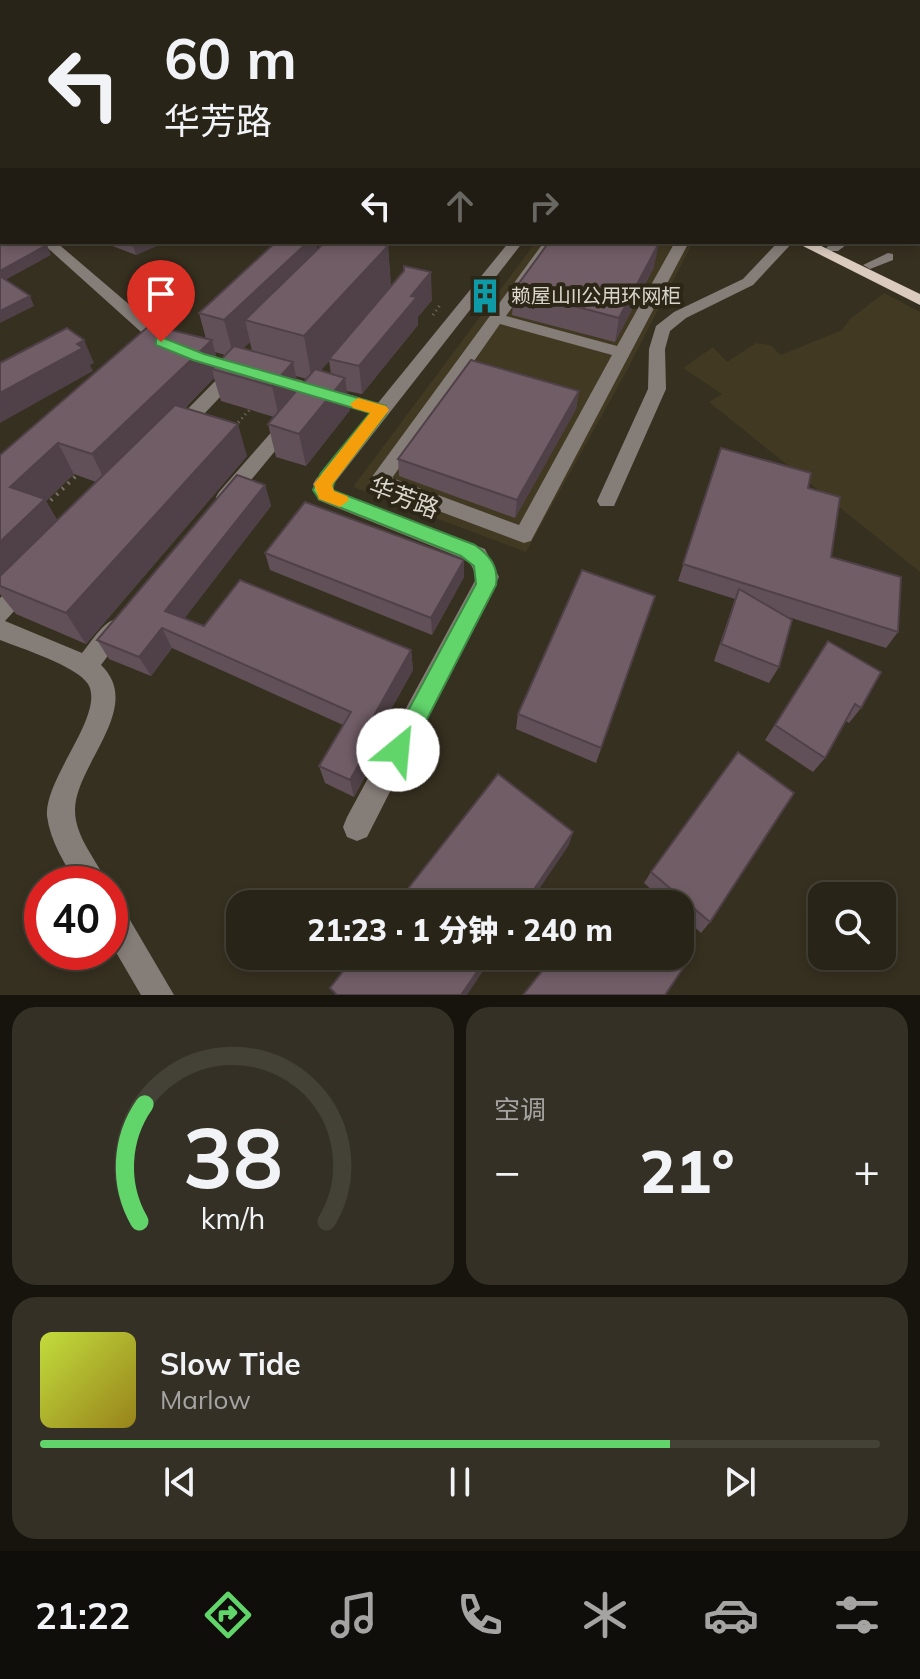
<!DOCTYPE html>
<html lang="zh">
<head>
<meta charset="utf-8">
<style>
  :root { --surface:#282418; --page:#343025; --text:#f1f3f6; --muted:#a5a4a2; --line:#444137; --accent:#61d46a }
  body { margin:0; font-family:Mulish,"Noto Sans SC",sans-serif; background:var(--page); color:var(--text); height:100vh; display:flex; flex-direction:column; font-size:30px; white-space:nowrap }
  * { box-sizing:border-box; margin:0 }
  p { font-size:26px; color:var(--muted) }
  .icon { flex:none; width:44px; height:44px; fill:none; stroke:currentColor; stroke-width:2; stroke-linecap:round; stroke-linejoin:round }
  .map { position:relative; height:995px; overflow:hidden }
  .drawer { display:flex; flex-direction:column; gap:12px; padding:12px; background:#16140d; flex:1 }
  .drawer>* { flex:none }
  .guide { position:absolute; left:0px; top:0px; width:920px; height:244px; box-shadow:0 4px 12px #0003,0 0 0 2px var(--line); background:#282418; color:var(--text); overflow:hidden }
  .tools { position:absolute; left:808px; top:882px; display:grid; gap:16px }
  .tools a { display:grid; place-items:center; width:88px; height:88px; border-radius:16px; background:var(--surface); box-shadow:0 4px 12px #0003,0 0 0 2px var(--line); font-size:40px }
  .speed { position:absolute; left:24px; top:866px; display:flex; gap:16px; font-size:40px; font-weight:700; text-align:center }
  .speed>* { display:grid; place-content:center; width:104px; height:104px; border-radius:50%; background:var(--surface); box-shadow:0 4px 12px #0003,0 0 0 2px var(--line); line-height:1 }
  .speed .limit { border:12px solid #d22; background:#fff; color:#111 }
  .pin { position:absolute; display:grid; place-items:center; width:68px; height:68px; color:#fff; margin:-82px -34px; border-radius:50% 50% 50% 0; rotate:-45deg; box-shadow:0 0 8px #0007 }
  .pin .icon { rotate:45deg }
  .me { position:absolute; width:88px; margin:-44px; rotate:28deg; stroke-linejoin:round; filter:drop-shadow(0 0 6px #0008) }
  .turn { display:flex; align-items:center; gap:28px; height:168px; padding:0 32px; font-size:36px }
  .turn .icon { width:104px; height:104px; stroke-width:2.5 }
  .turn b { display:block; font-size:56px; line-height:68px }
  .lanes { display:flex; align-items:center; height:76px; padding:0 32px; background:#0003; justify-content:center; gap:40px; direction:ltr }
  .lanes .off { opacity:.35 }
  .big { font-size:60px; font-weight:800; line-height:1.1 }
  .drawer .card { flex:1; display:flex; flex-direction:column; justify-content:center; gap:12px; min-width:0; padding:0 28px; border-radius:24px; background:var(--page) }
  .drawer .dial { align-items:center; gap:0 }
  .dial svg { height:208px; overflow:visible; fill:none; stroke:var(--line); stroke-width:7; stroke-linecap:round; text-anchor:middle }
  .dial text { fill:var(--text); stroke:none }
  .song { display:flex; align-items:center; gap:24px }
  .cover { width:96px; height:96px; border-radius:12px; background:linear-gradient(135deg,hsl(70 70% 55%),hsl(50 70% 35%)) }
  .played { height:8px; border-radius:4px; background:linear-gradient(90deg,var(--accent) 75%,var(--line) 75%) }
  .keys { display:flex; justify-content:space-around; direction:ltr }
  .heat { display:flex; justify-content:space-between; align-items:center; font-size:44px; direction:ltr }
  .drawer .tiles { flex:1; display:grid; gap:12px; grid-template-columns:1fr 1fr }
  .card:last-child { grid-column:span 2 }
  .trip { position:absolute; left:226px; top:890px; width:468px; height:80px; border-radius:24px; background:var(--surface); box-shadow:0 4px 12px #0003,0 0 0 2px var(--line); font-weight:800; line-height:80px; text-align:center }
  .menu { display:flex; height:128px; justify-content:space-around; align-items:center; background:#100e0a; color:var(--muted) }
  .menu .icon { width:56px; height:56px }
  .menu .selected { color:var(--accent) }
  .menu b { font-size:36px; color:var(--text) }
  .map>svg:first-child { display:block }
</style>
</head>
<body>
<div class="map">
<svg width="920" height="995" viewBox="0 0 920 995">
  <rect width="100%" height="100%" fill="#363020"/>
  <g fill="#413922">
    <polygon points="536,242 693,242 626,372 526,552 353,487"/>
    <polygon points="884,293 920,312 920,572 709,402 722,394 683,368 713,347 727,362 756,343 770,345 781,355 842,330 850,319"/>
  </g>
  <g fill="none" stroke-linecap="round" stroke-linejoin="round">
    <g stroke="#757062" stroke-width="3" stroke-dasharray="1 4" stroke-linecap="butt">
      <polyline points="433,315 440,305"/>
      <polyline points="235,426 253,406"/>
    </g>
    <polyline stroke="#757062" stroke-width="4" stroke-dasharray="2 6" stroke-linecap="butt" points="45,506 79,473"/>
    <g fill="#857d78" fill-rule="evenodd">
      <polygon points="827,0 840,0 842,2 829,2"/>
      <polygon points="862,0 876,0 878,2 864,2"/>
      <polygon points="920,24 920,30 918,31 918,25"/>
      <polygon points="920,193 920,201 918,202 918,194"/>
      <polygon points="0,195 2,196 2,205 0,204"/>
      <polygon points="41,242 56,242 172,341 174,345 172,349 160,349"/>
      <polygon points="509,242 523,242 333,485 334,491 485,549 499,577 367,837 357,841 347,837 343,827 347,817 477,577 469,561 318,500 313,484 316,479 370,413 267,382 264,378 273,372 378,403"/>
      <path d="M544,242H558L506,316L617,346L675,242H689L531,541L524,543L372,486L369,481ZM500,324L612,355L519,525L392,478Z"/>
      <polygon points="778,242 793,242 753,285 686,318 670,331 665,349 666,389 614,506 600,506 597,501 648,389 649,349 656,326 674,312 743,279"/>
      <polygon points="833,242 850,242 838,251 828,251 826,248"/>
      <polygon points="888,253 893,254 893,260 870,269 863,265"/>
      <polygon points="234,367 240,368 243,372 240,376 186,433 172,433 170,429 172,425 228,368"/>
      <polygon points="288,418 294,420 297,424 294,428 233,502 219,502 216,497 219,492 282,420"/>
      <path d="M28,575L36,578L39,584L5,621L82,653C93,640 108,612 127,619L130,626L101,665C145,707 75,765 75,810C75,838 97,859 107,884H77C65,864 50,841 47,816C44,778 106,714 88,684C77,666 20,648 0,640V598L20,578Z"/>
      <polygon points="110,898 120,903 174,995 141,995 110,942"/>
    </g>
    <g fill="#dbcbbf" fill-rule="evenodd">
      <rect x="0" y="27" width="2" height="6"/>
      <polygon points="2,149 2,157 0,158 0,150"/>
      <rect x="0" y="171" width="2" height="8"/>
      <polygon points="795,242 813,242 920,294 920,305"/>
    </g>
    <g stroke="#bcb8ad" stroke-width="4">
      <polyline id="rail" points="507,2 513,0"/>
    </g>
    <use href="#rail" stroke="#2c2616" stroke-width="3" stroke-dasharray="9" stroke-linecap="butt"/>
  </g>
  <g fill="#615058" fill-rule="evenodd">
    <polygon points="0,0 49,0 49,2 2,2 2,12 0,12"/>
    <polygon points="574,0 703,0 707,2 574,2"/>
    <polygon points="879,0 920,0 920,13 918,12 918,2 880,2"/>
    <polygon points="102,242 165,242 136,255"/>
    <path d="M276,242H316L317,250L388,246L391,287L432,300L418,317V325L362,394L347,391L350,410L306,466L276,457L268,424L274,417L221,401L214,378L185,408L247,456L86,644L16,614L0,594V455L206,339L199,313ZM250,342L252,351L243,348ZM215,352L225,355L218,362ZM329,361L331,374L321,370ZM296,376L307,379L298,389ZM74,474L96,482L57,520L46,501Z"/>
    <polygon points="654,267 615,342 512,315 514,290"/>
    <polygon points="579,391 576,409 515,518 399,476 398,459"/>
    <polygon points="721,448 808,488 831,557 898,632 886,648 785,616 779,667 769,683 714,661 735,599 678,581"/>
    <polygon points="265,485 271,506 184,618 204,626 411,650 413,670 367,752 370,767 354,797 325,783 319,766 343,725 172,648 151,676 109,659 97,640"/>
    <polygon points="265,553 464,577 432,635 270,570"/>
    <polygon points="655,596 596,763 516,729 518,714"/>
    <polygon points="828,641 861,708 849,723 846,721 825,758 813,772 765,740"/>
    <polygon points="651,872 710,922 701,933 680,914 680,904 668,904 644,883"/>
  </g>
  <g fill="#4f4147">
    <rect x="619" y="0" width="18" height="2"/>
    <polygon points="2,90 2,111 0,106 0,91"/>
    <polygon points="0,113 2,116 2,141 0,142"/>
    <polygon points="64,242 73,242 66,246"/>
    <polygon points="141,242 165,242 136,255 133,246"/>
    <polygon points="308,242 316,242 320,272 245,320 250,342 234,358 224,320"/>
    <polygon points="659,243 654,267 615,342 619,318"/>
    <polygon points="47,245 51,255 0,283 0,271"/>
    <polygon points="388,246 391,289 312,381 304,336"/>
    <polygon points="431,272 432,300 418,317 418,325 362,394 359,366 411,296"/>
    <polygon points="30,296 34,306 0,323 0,311"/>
    <polygon points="84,340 94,363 90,365 93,371 0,423 0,393"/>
    <polygon points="212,340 220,371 212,369 214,378 107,485 92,454"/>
    <polygon points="293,362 300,395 279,418 272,386"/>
    <polygon points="345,378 350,410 306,466 299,434"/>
    <polygon points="579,391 576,409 515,518 517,500"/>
    <polygon points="238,424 247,456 86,644 66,613"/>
    <polygon points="58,443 74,474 46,501 63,530 0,586 0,542 10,487"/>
    <polygon points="265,485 271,506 175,631 165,611"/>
    <polygon points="464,560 464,577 432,635 431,618"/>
    <polygon points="162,628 172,648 151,676 139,657"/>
    <polygon points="411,650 413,670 367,752 370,767 354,797 350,780 357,746"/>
    <polygon points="573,832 569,845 529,904 524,904"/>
    <polygon points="488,956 493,956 467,995 461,995"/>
  </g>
  <g fill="#715d66" stroke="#4f4147" stroke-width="2">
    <polygon points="668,0 703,0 707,2 674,2"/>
    <polygon points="0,35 2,35 2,90 0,91"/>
    <polygon points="918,169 920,170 920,180 918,181"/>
    <polygon points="2,226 2,242 43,242 47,245 0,271 0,227"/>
    <polygon points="123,242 141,242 133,246"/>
    <polygon points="276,242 308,242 224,320 199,313"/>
    <polygon points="325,242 371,242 388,246 304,336 245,320"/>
    <polygon points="549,242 655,242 659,243 619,318 514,290"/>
    <polygon points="404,266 431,272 411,296 417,297 359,366 329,359 404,271"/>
    <polygon points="0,276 30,296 0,311"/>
    <polygon points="150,325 212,340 92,454 58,443 10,487 45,499 0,542 0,455"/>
    <polygon points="67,328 84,340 77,344 83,348 0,393 0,363"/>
    <polygon points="234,346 293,362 272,386 212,369"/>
    <polygon points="471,360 579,391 517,500 398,459"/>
    <polygon points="315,369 345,378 299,434 268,424"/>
    <polygon points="175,405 238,424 66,613 0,586 0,576"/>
    <polygon points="721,448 811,473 808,488 840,497 831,557 901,577 898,632 683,564"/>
    <polygon points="237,475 265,485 165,611 204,626 240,580 411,650 357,746 367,750 350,780 319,766 351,712 162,628 139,657 97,640"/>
    <polygon points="305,502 464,560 431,618 265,553"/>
    <polygon points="582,570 655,596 601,748 518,714"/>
    <polygon points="739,589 792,620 779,667 721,644"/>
    <polygon points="828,641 881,672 861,708 855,704 825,758 775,725"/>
    <polygon points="738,752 794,793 710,922 651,872"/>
    <polygon points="498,774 573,832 524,904 396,904"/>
    <polygon points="603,892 616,904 594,904"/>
    <polygon points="355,956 488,956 461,995 337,995 330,988"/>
    <polygon points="554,956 672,956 684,967 665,995 523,995"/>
  </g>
  <path fill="#61d46a" stroke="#3f8a45" stroke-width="2" d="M161,337L204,354L386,406V414L335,480L332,490L475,545C489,555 499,566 496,585L407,758L398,762L390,758L387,750L476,584L474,566L461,556L319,499L313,490L321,473L370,413L193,360L156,345V339Z"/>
  <polygon fill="#f59e0b" points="358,398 386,406 389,410 332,485 334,491 347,496 349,500 340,507 319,499 314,484 370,413 353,408 350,404"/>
  <defs>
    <g id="building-bare" transform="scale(2.76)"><path d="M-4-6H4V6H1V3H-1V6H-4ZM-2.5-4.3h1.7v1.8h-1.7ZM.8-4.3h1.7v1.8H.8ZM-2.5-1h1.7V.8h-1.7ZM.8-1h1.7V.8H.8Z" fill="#0f9aa8" stroke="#2c2616" stroke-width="2.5" paint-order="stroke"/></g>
  </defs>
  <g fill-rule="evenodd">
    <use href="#building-bare" x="485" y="296"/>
  </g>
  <g text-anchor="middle" stroke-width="8" stroke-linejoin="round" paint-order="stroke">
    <g font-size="20" fill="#dad6cc" stroke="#2c2616" text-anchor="start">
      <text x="511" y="303">赖屋山II公用环网柜</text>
    </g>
    <g font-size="24" fill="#dad6cc" stroke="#2c2616">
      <text transform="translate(404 498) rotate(21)" y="8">华芳路</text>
    </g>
  </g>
</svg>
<div class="tools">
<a><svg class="icon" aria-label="search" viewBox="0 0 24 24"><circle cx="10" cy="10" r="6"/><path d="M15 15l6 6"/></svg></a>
</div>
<div class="speed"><div class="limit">40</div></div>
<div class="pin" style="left:161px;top:342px;background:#d93025"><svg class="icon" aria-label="arrive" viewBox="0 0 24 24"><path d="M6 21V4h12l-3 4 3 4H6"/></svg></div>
<svg class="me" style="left:398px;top:750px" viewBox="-20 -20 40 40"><circle r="19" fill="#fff"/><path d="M0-13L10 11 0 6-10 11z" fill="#61d46a"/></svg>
<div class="trip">21:23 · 1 分钟 · 240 m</div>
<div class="guide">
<div class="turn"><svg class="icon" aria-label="left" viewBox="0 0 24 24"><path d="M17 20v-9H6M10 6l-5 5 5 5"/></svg><div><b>60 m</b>华芳路</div></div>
<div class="lanes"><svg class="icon" aria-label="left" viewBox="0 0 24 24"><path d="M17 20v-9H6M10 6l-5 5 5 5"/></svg><svg class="icon off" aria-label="ahead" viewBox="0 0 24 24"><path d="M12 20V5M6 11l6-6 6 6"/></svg><svg class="icon off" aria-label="right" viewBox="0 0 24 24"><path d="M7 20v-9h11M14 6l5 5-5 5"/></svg></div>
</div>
</div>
<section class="drawer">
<div class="tiles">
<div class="card dial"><svg viewBox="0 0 100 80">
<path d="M14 69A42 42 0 1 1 86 69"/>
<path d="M14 69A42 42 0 0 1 16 24" stroke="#61d46a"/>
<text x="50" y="56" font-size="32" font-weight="700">38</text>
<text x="50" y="72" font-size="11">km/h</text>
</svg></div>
<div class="card"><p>空调</p>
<div class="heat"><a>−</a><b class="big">21°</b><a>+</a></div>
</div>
<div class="card">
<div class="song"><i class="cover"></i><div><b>Slow Tide</b><p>Marlow</p></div></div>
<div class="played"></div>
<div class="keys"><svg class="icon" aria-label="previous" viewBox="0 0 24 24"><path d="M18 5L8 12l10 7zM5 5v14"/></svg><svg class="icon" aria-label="pause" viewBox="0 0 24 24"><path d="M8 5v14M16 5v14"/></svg><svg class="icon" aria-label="next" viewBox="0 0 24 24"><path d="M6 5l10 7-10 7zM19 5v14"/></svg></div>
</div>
</div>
</section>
<nav class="menu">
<b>21:22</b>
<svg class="icon selected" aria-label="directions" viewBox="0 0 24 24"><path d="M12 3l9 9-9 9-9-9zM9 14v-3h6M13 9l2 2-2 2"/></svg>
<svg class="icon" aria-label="music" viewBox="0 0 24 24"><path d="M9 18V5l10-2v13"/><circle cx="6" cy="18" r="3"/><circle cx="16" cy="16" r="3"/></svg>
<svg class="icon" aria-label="phone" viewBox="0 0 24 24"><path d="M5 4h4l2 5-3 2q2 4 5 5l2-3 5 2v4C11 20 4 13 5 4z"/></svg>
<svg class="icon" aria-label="climate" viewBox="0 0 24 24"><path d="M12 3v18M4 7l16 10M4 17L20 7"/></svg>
<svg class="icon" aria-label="car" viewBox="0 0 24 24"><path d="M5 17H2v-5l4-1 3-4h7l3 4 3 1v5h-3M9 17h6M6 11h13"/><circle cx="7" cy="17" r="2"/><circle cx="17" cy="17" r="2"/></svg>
<svg class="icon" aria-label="filters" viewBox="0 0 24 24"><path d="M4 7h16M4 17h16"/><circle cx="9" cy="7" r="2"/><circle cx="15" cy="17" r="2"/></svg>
</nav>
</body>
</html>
